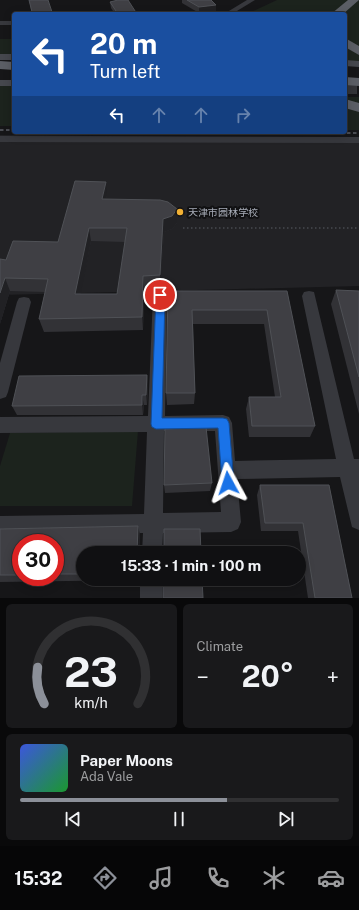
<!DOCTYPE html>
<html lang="en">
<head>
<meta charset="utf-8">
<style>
  :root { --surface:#101012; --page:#19191b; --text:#f1f3f6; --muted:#9c9d9f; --line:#303032; --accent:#8c9099 }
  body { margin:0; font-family:"Public Sans","Noto Sans SC",sans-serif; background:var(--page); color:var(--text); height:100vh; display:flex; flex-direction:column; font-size:15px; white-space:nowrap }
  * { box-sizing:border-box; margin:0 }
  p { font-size:13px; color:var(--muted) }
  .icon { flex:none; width:22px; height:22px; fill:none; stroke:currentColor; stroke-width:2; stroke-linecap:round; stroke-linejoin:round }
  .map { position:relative; height:598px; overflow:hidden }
  .panel { display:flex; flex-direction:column; gap:6px; padding:6px; background:#09090a; flex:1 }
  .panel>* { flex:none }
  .guide { position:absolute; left:12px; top:12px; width:335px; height:122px; border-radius:4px; box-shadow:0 2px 10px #0003,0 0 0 1px var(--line); background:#1a4fa0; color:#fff; overflow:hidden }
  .speed { position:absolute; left:12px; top:534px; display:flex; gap:8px; font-size:20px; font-weight:700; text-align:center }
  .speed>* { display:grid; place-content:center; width:52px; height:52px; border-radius:50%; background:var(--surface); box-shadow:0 2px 10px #0003,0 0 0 1px var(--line); line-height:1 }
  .speed .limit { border:6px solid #d22; background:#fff; color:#111 }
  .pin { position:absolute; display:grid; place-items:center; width:34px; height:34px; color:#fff; margin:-17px; border:2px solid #fff; border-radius:50%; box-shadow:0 1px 4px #0007 }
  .me { position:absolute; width:44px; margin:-22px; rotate:355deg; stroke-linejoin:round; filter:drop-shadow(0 0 3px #0008) }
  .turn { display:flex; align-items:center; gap:14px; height:84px; padding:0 12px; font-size:18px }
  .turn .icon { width:52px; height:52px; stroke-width:2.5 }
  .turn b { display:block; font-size:28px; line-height:34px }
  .lanes { display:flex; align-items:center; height:38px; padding:0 12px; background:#0003; justify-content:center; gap:20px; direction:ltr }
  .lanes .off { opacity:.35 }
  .big { font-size:30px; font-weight:700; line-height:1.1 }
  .panel .widget { flex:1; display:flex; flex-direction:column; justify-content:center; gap:6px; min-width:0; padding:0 14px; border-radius:6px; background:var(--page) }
  .panel .dial { align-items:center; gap:0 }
  .dial svg { height:104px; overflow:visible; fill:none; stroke:var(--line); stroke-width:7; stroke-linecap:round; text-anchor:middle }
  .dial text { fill:var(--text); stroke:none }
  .song { display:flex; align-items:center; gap:12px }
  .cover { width:48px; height:48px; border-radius:6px; background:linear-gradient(135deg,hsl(230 70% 55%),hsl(130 70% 35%)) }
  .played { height:4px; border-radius:2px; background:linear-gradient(90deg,var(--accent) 65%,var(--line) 65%) }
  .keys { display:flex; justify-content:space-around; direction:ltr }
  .heat { display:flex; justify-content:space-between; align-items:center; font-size:22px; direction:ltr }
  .panel .tiles { flex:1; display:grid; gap:6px; grid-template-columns:1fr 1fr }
  .widget:last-child { grid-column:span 2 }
  .trip { position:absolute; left:76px; top:546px; width:230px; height:40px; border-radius:20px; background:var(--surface); box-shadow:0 2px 10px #0003,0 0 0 1px var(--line); font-weight:700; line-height:40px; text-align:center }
  .tabs { display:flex; height:64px; justify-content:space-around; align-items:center; background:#060607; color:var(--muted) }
  .tabs .icon { width:28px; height:28px }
  .tabs .on { color:var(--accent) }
  .tabs b { font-size:18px; color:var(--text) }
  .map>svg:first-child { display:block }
</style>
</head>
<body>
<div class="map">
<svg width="359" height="598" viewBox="0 0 359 598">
  <rect width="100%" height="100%" fill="#161618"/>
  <polygon fill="#222225" points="0,135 359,139 359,286 0,295"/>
  <g fill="#1c231d">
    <polygon points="277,0 359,0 359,61 345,61 345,14 247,14"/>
    <polygon points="0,39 14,39 14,55 0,54"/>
    <polygon points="0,85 14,86 14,126 0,126"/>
    <rect x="345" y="97" width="14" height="33"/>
    <polygon points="138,431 132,506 0,506 0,466 10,433"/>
  </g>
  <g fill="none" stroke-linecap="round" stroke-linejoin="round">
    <polyline stroke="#333438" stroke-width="12" stroke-dasharray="12 6" stroke-linecap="butt" points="345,88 359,88"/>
    <polyline stroke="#3d3f44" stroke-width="2" stroke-dasharray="1.5 2.5" stroke-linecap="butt" points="183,228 359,228"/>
    <g fill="#37383d" fill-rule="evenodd">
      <polygon points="247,0 255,0 232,14 224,14"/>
      <rect x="0" y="21" width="14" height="4"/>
      <polygon points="0,136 359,137 359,143 0,142"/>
      <path d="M160,290L165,291L167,295L165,416L223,415L229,417L232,423L235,461L336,459L302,296L304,292L309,291L314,292L354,459H359V530L352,527L340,477L237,479L241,522L238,529L231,532L163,533L162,553H142L143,533L0,536V516L144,514L147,432L0,433V417L148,416L153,295L155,291ZM164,431H215L221,512L163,513Z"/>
      <polygon points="24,297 29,298 31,302 8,392 6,397 0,399 0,363 17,302 19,298"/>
      <rect x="140" y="579" width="22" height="19"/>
    </g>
    <g fill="#45474d" fill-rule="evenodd">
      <rect x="0" y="54" width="14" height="6"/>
      <polygon points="345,60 359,61 359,67 345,66"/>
      <rect x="0" y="80" width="14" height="6"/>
    </g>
    <g fill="#5b5e65" fill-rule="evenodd">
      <polygon points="348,0 359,0 343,14 331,14"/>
      <polygon points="345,38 359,46 359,55 345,47"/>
      <polygon points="0,61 14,62 14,70 0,69"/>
      <polygon points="345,77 359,78 359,86 345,85"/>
      <polygon points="345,99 359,103 359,112 345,108"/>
    </g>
    <g stroke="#4a4c52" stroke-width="2" stroke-dasharray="3.5 2.5" stroke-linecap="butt">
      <polyline points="0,130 14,130"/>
      <polyline points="221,132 359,133"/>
    </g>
  </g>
  <g fill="#323236" fill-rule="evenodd">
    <polygon points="29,0 52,12 53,14 32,14"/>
    <polygon points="182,0 211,0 216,11 199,13 182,3"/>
    <polygon points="110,2 137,14 115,14 111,8"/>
    <path d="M107,195L106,199L177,209V223L172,229L164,232L160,289H144L143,330L44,332L39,319L45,292L10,291L0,324L6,260L58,242ZM91,241L125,242L117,294H80Z"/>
    <polygon points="336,290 359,291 359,414 331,304"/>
    <polygon points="168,291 287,291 315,426 310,437 249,437 246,409 249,397 275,397 264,324 193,324 195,393 194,404 167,405 166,393"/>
    <polygon points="147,375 148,385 147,405 144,405 143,415 17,415 12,406"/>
    <polygon points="212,483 210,491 165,493 164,485"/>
    <polygon points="260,485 329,485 352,598 308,598 298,531 261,531 257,495"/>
    <path d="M138,526L140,535L139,553H83V579H138V580L0,582V529ZM21,543H55V577H21Z"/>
  </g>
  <g fill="#212124">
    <polygon points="216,5 216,11 199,13 199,7"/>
    <polygon points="106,182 107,195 104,212 102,199"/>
    <polygon points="177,209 177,223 172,229 164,232 160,289 160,275 163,219"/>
    <polygon points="89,228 91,241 78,307 75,294"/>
    <polygon points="143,276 144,289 143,330 142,317"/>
    <polygon points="5,278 10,291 0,324 0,293"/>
    <polygon points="147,375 148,385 147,405 146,395"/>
    <polygon points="142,395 144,405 143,415 142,405"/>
    <polygon points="138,526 140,535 139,553 137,553"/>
  </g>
  <g fill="#3f3f44" stroke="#4f5156" fill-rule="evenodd">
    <polygon points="29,0 48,0 52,12 32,12"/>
    <polygon points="118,0 128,0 137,14 126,14 124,13 118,14 110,2"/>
    <polygon points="187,0 211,0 216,5 199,7"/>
    <path d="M75,181L106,182L102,199L160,200L168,202L177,209L172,216L163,219L160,275L143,276L142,317L39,319L48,279L5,278L0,293V259L6,260L13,241L58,242ZM89,228H127L117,294H75Z"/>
    <polygon points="336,290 359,291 359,377"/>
    <polygon points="168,291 287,291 315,426 252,426 249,397 281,397 267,310 192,310 195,393 166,393"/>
    <polygon points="147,375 146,395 142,395 142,405 12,406 19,376"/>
    <polygon points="206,427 212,483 164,485 165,429"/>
    <polygon points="260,485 329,485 352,598 315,598 303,523 265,523"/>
    <polygon points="138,526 137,553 83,553 83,574 55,574 55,543 21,543 21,575 0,575 0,529"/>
    <polygon points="164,529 200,529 201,553 164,553"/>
    <polygon points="163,579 202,579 203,598 163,598"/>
  </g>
  <polygon fill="#1a73e8" stroke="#114b97" points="160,292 165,295 162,418 223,418 227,419 229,423 234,483 232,487 228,489 224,487 222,483 218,428 156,429 152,427 151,424 156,295"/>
  <circle fill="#f2b134" stroke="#111113" stroke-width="1.5" cx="180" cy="212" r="4"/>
  <g text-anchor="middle" stroke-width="4" stroke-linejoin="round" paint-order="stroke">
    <g font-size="10" fill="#a8adb8" stroke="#111113" text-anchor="start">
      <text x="188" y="216">天津市园林学校</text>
    </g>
  </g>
</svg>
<div class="speed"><div class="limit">30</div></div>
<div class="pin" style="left:160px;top:295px;background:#d93025"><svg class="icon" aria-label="arrive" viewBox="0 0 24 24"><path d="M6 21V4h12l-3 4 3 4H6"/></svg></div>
<svg class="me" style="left:228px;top:483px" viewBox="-20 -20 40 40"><path d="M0-17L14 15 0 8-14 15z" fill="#1a73e8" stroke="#fff" stroke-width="4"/></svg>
<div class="trip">15:33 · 1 min · 100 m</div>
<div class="guide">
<div class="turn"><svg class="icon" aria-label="left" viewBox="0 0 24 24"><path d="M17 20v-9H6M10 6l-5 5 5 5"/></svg><div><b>20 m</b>Turn left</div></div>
<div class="lanes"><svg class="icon" aria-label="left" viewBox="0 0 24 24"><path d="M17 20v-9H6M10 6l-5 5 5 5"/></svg><svg class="icon off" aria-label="ahead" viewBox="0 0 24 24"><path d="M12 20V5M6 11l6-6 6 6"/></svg><svg class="icon off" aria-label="ahead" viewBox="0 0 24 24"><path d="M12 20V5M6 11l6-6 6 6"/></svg><svg class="icon off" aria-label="right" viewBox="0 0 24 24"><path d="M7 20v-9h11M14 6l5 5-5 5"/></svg></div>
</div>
</div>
<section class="panel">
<div class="tiles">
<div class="widget dial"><svg viewBox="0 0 100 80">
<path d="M14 69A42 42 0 1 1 86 69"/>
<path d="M14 69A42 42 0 0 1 9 41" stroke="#8c9099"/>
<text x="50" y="56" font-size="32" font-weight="700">23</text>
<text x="50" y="72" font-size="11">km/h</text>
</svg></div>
<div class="widget"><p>Climate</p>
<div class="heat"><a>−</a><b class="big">20°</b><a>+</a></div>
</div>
<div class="widget">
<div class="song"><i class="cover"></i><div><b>Paper Moons</b><p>Ada Vale</p></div></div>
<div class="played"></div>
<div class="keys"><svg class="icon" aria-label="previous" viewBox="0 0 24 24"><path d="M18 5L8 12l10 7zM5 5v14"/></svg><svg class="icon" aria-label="pause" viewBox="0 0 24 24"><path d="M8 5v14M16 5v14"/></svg><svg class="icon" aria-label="next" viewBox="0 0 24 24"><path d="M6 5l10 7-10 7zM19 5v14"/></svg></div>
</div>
</div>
</section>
<nav class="tabs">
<b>15:32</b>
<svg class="icon on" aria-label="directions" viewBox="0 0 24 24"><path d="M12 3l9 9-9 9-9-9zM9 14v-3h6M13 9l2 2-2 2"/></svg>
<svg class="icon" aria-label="music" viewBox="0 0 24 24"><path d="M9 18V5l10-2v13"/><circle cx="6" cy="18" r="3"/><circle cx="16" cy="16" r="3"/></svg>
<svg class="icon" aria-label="phone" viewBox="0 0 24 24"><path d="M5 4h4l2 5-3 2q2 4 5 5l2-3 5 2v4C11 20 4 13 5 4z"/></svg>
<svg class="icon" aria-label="climate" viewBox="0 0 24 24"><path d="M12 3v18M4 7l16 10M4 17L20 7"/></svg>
<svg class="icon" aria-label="car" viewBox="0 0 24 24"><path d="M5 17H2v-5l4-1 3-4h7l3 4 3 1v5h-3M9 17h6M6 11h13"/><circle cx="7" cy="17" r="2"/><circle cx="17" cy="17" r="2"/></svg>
</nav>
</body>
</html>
